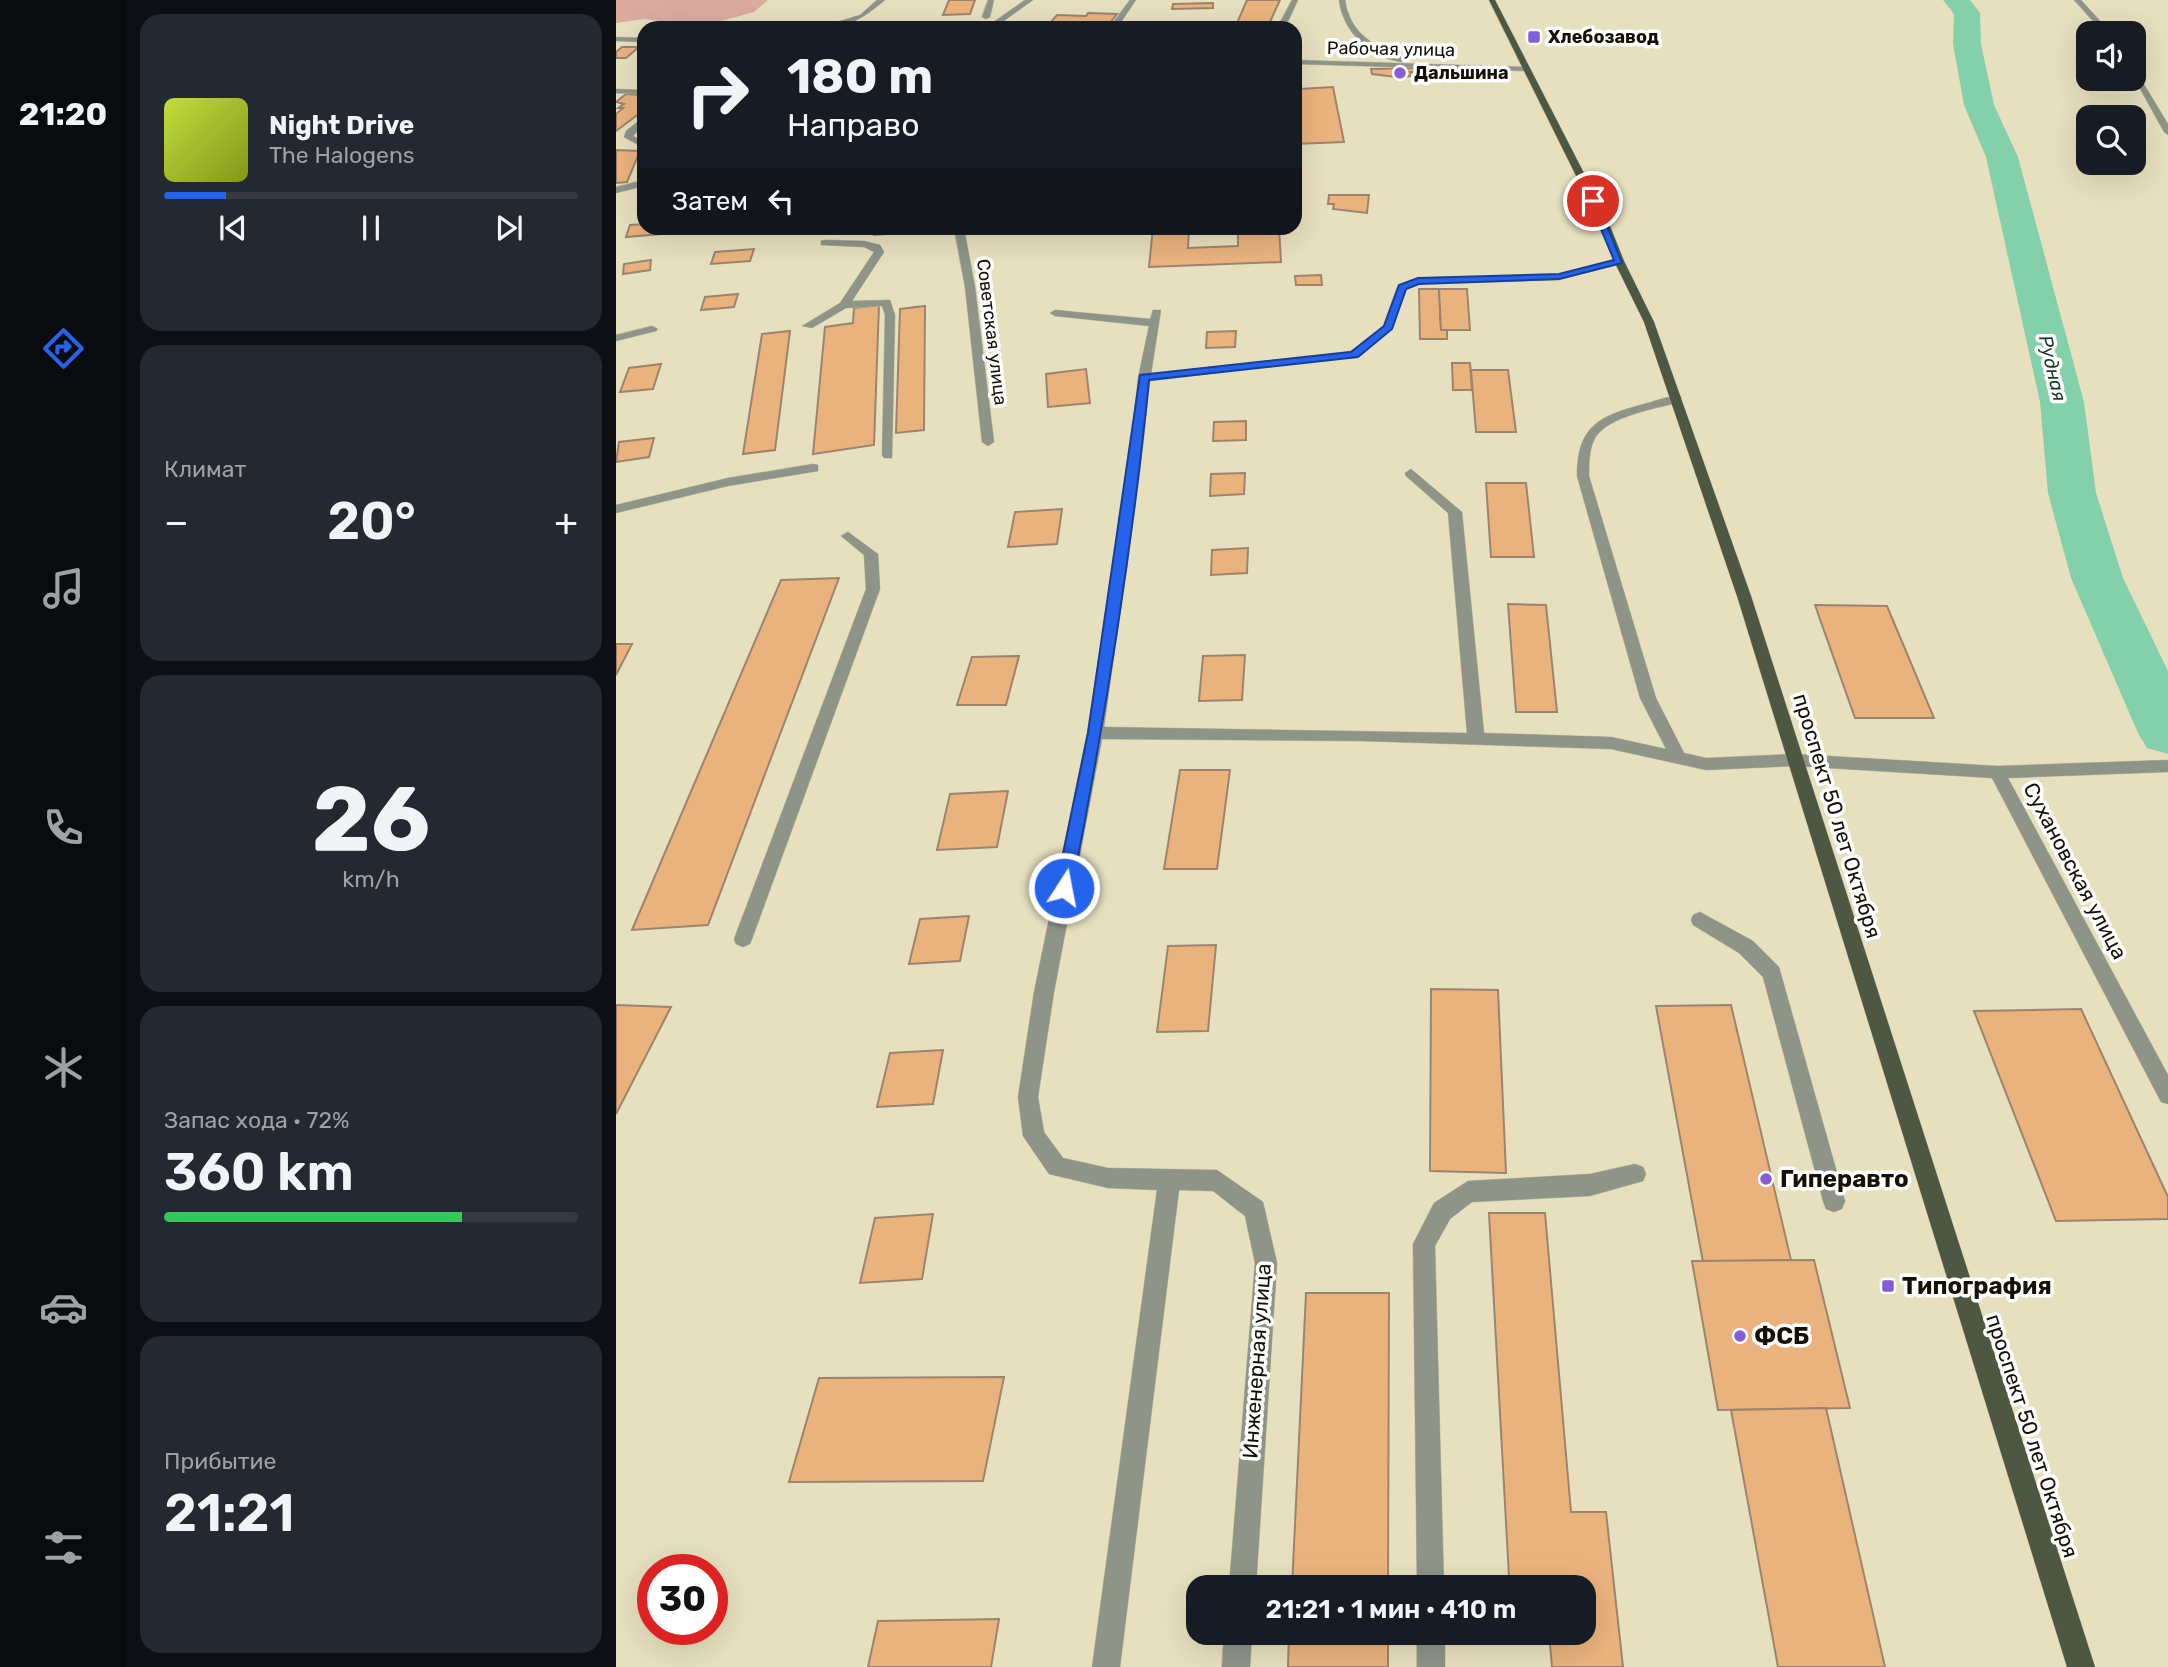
<!DOCTYPE html>
<html lang="ru">
<head>
<meta charset="utf-8">
<style>
  :root { --surface:#171b24; --page:#242831; --text:#f1f3f6; --muted:#9ea1a6; --line:#363941; --accent:#2563eb }
  body { margin:0; font-family:Rubik,sans-serif; background:var(--page); color:var(--text); height:100vh; display:flex; flex-direction:column; font-size:26px; white-space:nowrap }
  * { box-sizing:border-box; margin:0 }
  p { font-size:23px; color:var(--muted) }
  .icon { flex:none; width:38px; height:38px; fill:none; stroke:currentColor; stroke-width:2; stroke-linecap:round; stroke-linejoin:round }
  .map { position:relative; flex:1; overflow:hidden }
  .sheet { display:flex; flex-direction:column; gap:14px; padding:14px; background:#0d0f14; width:490px }
  .sheet>* { flex:none }
  .top-card { position:absolute; left:21px; top:21px; width:665px; height:214px; border-radius:21px; box-shadow:0 7px 28px #0002; background:#171b24; color:var(--text); overflow:hidden }
  .tools { position:absolute; left:1460px; top:21px; display:grid; gap:14px }
  .tools a { display:grid; place-items:center; width:70px; height:70px; border-radius:14px; background:var(--surface); box-shadow:0 7px 28px #0002; font-size:35px }
  .speed { position:absolute; left:21px; top:1554px; display:flex; gap:14px; font-size:35px; font-weight:700; text-align:center }
  .speed>* { display:grid; place-content:center; width:91px; height:91px; border-radius:50%; background:var(--surface); box-shadow:0 7px 28px #0002; line-height:1 }
  .speed .limit { border:10px solid #d22; background:#fff; color:#111 }
  .pin { position:absolute; display:grid; place-items:center; width:60px; height:60px; color:#fff; margin:-30px; border:4px solid #fff; border-radius:50%; box-shadow:0 2px 7px #0007 }
  .me { position:absolute; width:77px; margin:-38px; rotate:11deg; stroke-linejoin:round; filter:drop-shadow(0 0 5px #0008) }
  .turn { display:flex; align-items:center; gap:24px; height:147px; padding:0 35px; font-size:32px }
  .turn .icon { width:91px; height:91px; stroke-width:2.5 }
  .turn b { display:block; font-size:49px; line-height:60px }
  .then { display:flex; align-items:center; height:66px; padding:0 35px; background:#0003; gap:14px; font-size:26px }
  .big { font-size:52px; font-weight:600; line-height:1.1 }
  .sheet .tile { flex:1; display:flex; flex-direction:column; justify-content:center; gap:10px; min-width:0; padding:0 24px; border-radius:21px; background:var(--page) }
  .sheet .dial { align-items:center; gap:0 }
  .dial b { font-size:91px; line-height:1 }
  .song { display:flex; align-items:center; gap:21px }
  .cover { width:84px; height:84px; border-radius:10px; background:linear-gradient(135deg,hsl(70 70% 55%),hsl(70 70% 35%)) }
  .played { height:7px; border-radius:4px; background:linear-gradient(90deg,var(--accent) 15%,var(--line) 15%) }
  .keys { display:flex; justify-content:space-around; direction:ltr }
  .heat { display:flex; justify-content:space-between; align-items:center; font-size:38px; direction:ltr }
  .charge { height:10px; border-radius:5px; background:linear-gradient(90deg,#34c759 72%,var(--line) 0) }
  .trip { position:absolute; left:570px; top:1575px; width:410px; height:70px; border-radius:21px; background:var(--surface); box-shadow:0 7px 28px #0002; font-weight:600; line-height:70px; text-align:center }
  main { display:flex; flex:1; min-height:0 }
  .menu { display:flex; flex-direction:column; width:126px; justify-content:space-around; align-items:center; background:#090b0e; color:var(--muted) }
  .menu .icon { width:49px; height:49px }
  .menu .current { color:var(--accent) }
  .menu b { font-size:32px; color:var(--text) }
  .map>svg:first-child { display:block }
</style>
</head>
<body>
<main>
<nav class="menu">
<b>21:20</b>
<svg class="icon current" aria-label="directions" viewBox="0 0 24 24"><path d="M12 3l9 9-9 9-9-9zM9 14v-3h6M13 9l2 2-2 2"/></svg>
<svg class="icon" aria-label="music" viewBox="0 0 24 24"><path d="M9 18V5l10-2v13"/><circle cx="6" cy="18" r="3"/><circle cx="16" cy="16" r="3"/></svg>
<svg class="icon" aria-label="phone" viewBox="0 0 24 24"><path d="M5 4h4l2 5-3 2q2 4 5 5l2-3 5 2v4C11 20 4 13 5 4z"/></svg>
<svg class="icon" aria-label="climate" viewBox="0 0 24 24"><path d="M12 3v18M4 7l16 10M4 17L20 7"/></svg>
<svg class="icon" aria-label="car" viewBox="0 0 24 24"><path d="M5 17H2v-5l4-1 3-4h7l3 4 3 1v5h-3M9 17h6M6 11h13"/><circle cx="7" cy="17" r="2"/><circle cx="17" cy="17" r="2"/></svg>
<svg class="icon" aria-label="filters" viewBox="0 0 24 24"><path d="M4 7h16M4 17h16"/><circle cx="9" cy="7" r="2"/><circle cx="15" cy="17" r="2"/></svg>
</nav>
<section class="sheet">
<div class="tile">
<div class="song"><i class="cover"></i><div><b>Night Drive</b><p>The Halogens</p></div></div>
<div class="played"></div>
<div class="keys"><svg class="icon" aria-label="previous" viewBox="0 0 24 24"><path d="M18 5L8 12l10 7zM5 5v14"/></svg><svg class="icon" aria-label="pause" viewBox="0 0 24 24"><path d="M8 5v14M16 5v14"/></svg><svg class="icon" aria-label="next" viewBox="0 0 24 24"><path d="M6 5l10 7-10 7zM19 5v14"/></svg></div>
</div>
<div class="tile"><p>Климат</p>
<div class="heat"><a>−</a><b class="big">20°</b><a>+</a></div>
</div>
<div class="tile dial"><b>26</b><p>km/h</p></div>
<div class="tile"><p>Запас хода · 72%</p><b class="big">360 km</b><div class="charge"></div></div>
<div class="tile"><p>Прибытие</p><b class="big">21:21</b></div>
</section>
<div class="map">
<svg width="1552" height="1667" viewBox="0 0 1552 1667">
  <rect width="100%" height="100%" fill="#e7e0bf"/>
  <polygon fill="#dbaba0" points="0,0 152,0 138,12 105,21 65,24 28,19 0,23"/>
  <g fill="none" stroke-linecap="round" stroke-linejoin="round">
    <polygon fill="#83d0aa" fill-rule="evenodd" points="1327,0 1354,0 1364,13 1365,44 1378,105 1402,157 1468,402 1480,493 1507,578 1552,671 1552,754 1531,748 1522,733 1455,578 1432,493 1424,402 1370,157 1348,105 1337,44 1338,14"/>
  </g>
  <g fill="#eab37e" stroke="#9c846e" stroke-width="2">
    <polygon points="333,0 359,0 354,14 327,15"/>
    <polygon points="631,0 664,0 653,24 621,23"/>
    <polygon points="597,3 597,8 556,9 557,4"/>
    <polygon points="472,13 501,14 490,28 459,28 463,24 434,23 441,15 470,16"/>
    <polygon points="6,47 23,47 10,58 0,58 0,52"/>
    <polygon points="801,68 803,72 794,72 796,76 780,77 756,74 755,69"/>
    <polygon points="683,85 683,89 717,87 728,142 679,144 679,86"/>
    <polygon points="10,94 28,95 28,110 0,131 0,114 7,108 2,108 8,104 0,102"/>
    <polygon points="0,150 24,151 11,182 0,183"/>
    <polygon points="713,195 753,195 751,213 717,209 718,204 712,204"/>
    <polygon points="28,224 28,228 48,228 45,234 10,237 14,225"/>
    <polygon points="260,228 285,228 284,233 258,235"/>
    <polygon points="537,228 573,228 572,248 622,246 622,228 663,228 665,262 533,267"/>
    <polygon points="138,249 134,261 95,264 99,252"/>
    <polygon points="35,260 34,270 7,274 8,264"/>
    <polygon points="705,275 706,285 680,285 679,276"/>
    <polygon points="803,289 823,289 825,330 831,330 831,339 804,339"/>
    <polygon points="823,289 851,289 854,330 825,330"/>
    <polygon points="122,294 118,307 85,310 89,297"/>
    <polygon points="263,305 258,445 197,454 209,327 237,323 238,308"/>
    <polygon points="309,306 308,430 280,433 284,309"/>
    <polygon points="174,331 159,450 127,454 146,334"/>
    <polygon points="620,331 619,347 590,348 591,332"/>
    <polygon points="836,363 854,363 856,390 837,390"/>
    <polygon points="45,364 37,389 4,392 13,368"/>
    <polygon points="470,369 474,403 432,407 430,374"/>
    <polygon points="855,370 892,370 900,432 860,432"/>
    <polygon points="630,421 630,440 597,441 598,422"/>
    <polygon points="38,438 33,457 0,462 3,442"/>
    <polygon points="629,473 628,494 594,496 595,474"/>
    <polygon points="870,483 910,483 918,557 875,557"/>
    <polygon points="446,509 441,544 392,547 399,512"/>
    <polygon points="632,548 631,573 595,575 596,550"/>
    <polygon points="223,578 92,925 16,930 165,580"/>
    <polygon points="892,604 930,605 941,712 900,712"/>
    <polygon points="1199,605 1271,606 1318,718 1239,718"/>
    <polygon points="0,644 16,644 0,675"/>
    <polygon points="629,655 626,700 583,701 587,656"/>
    <polygon points="403,656 390,705 341,705 356,657"/>
    <polygon points="564,770 614,770 601,869 548,869"/>
    <polygon points="392,791 381,847 321,850 334,794"/>
    <polygon points="353,916 344,961 293,964 304,919"/>
    <polygon points="600,945 592,1031 541,1032 552,946"/>
    <polygon points="815,989 882,990 890,1173 814,1171"/>
    <polygon points="0,1005 55,1007 0,1114"/>
    <polygon points="1115,1005 1175,1260 1087,1262 1040,1006"/>
    <polygon points="1465,1009 1552,1197 1552,1219 1440,1221 1358,1011"/>
    <polygon points="327,1050 317,1104 261,1107 274,1053"/>
    <polygon points="873,1213 929,1213 955,1512 990,1512 1007,1667 936,1667 933,1633 968,1633 968,1587 930,1587 929,1577 893,1577"/>
    <polygon points="317,1214 306,1279 244,1283 259,1218"/>
    <polygon points="1198,1260 1234,1408 1102,1410 1076,1261"/>
    <polygon points="690,1293 773,1293 772,1587 676,1587"/>
    <polygon points="388,1377 367,1481 173,1482 203,1378"/>
    <polygon points="1210,1408 1269,1667 1162,1667 1115,1410"/>
    <polygon points="383,1619 375,1667 252,1667 262,1621"/>
    <polygon points="673,1633 772,1633 772,1667 672,1667"/>
  </g>
  <g fill="none" stroke-linecap="round" stroke-linejoin="round">
    <g stroke="#c1bb9e" stroke-width="1">
      <g id="minor">
        <path d="M261,0H269C246,19 233,28 200,28L244,15Z"/>
        <polygon points="372,0 378,0 374,17 370,19 366,17"/>
        <polygon points="409,0 417,0 378,28 369,28"/>
        <polygon points="514,0 520,0 501,28 493,28"/>
        <polygon points="676,0 682,0 669,28 661,28"/>
        <path d="M723,0H729C734,34 759,47 789,58V62C756,61 726,31 723,0Z"/>
        <polygon points="1458,0 1465,0 1495,33 1488,33"/>
        <polygon points="0,37 28,38 28,42 0,41"/>
        <polygon points="679,60 911,67 915,69 911,71 679,64"/>
        <polygon points="1517,66 1552,124 1552,135 1548,132 1517,76"/>
        <polygon points="0,89 28,90 28,94 0,93"/>
        <polygon points="28,117 28,124 17,136 28,142 28,148 8,137 10,131"/>
        <polygon points="28,180 28,186 0,193 0,187"/>
        <polygon points="338,228 348,228 359,287 378,442 372,446 366,442 349,287"/>
        <polygon points="209,240 248,241 264,245 268,252 236,301 274,300 279,315 276,458 268,458 266,455 269,315 266,306 230,308 196,328 186,326 224,303 258,252 248,247 205,245 205,241"/>
        <path d="M1003,258L1008,261L1007,263L943,280L803,284L791,289L776,329L742,356L534,381L524,472L488,727L851,733L832,513L790,476L789,473L795,469L846,512L868,733L995,737L1050,749L1024,698L961,476C961,426 983,416 1028,404C1039,401 1054,395 1065,396V402C1042,408 992,416 979,438C973,449 973,464 973,476L1040,698L1068,753L1090,758L1179,754L1381,766L1552,760V772L1392,778L1552,1075V1104L1545,1102L1376,778L1179,766L1090,770L995,749L746,741L486,739L438,992L422,1097L428,1132L447,1158L492,1168L601,1170L647,1202L661,1263L640,1587H613L639,1263L629,1216L597,1191L563,1190L504,1667H476L541,1190L492,1188L433,1174L407,1136L402,1097L418,992L471,733L512,472L522,378L533,326L439,316L434,313L439,310L534,319L537,310H545L535,374L735,351L767,326L782,285L802,278L943,274Z"/>
        <polygon points="36,326 42,329 40,331 0,341 0,335"/>
        <polygon points="197,464 202,465 202,471 112,486 0,513 0,505 112,478"/>
        <polygon points="232,532 262,554 264,589 136,939 134,944 127,947 120,944 118,939 250,589 248,555 225,536"/>
        <polygon points="1084,912 1137,941 1163,967 1229,1201 1226,1209 1218,1212 1210,1209 1207,1201 1147,977 1123,953 1077,925 1075,920 1077,915"/>
        <polygon points="1019,1164 1027,1167 1030,1174 1027,1181 974,1196 856,1202 834,1219 819,1246 828,1587 801,1587 797,1244 818,1203 852,1181 974,1174"/>
        <polygon points="608,1633 636,1633 634,1667 606,1667"/>
        <rect x="801" y="1633" width="28" height="34"/>
      </g>
    </g>
    <g stroke="#c1bb9e" stroke-width="1">
      <polygon id="major" points="873,0 879,0 990,216 1008,261 1038,322 1135,596 1479,1667 1451,1667 1121,596 1028,322 998,261 980,216"/>
    </g>
    <use href="#minor" fill="#8e9488" fill-rule="evenodd"/>
    <use href="#major" fill="#4d5742" fill-rule="evenodd"/>
  </g>
  <path fill="#2563eb" stroke="#184099" stroke-width="2" d="M977,199L981,201L1006,263L943,279L803,284L790,289L776,329L742,357L533,380C516,551 489,720 456,888L454,893H442L440,888L472,733L524,375L735,352L768,326L783,285L802,278L943,274L998,260L973,201Z"/>
  <g fill="#845dd7" stroke="#fff" stroke-width="2.5">
    <rect x="911" y="30" width="14" height="14" rx="3.5"/>
    <circle cx="784" cy="73" r="7"/>
    <circle cx="1150" cy="1179" r="7"/>
    <rect x="1265" y="1279" width="14" height="14" rx="3.5"/>
    <circle cx="1124" cy="1336" r="7"/>
  </g>
  <g text-anchor="middle" stroke-width="7" stroke-linejoin="round" paint-order="stroke">
    <g font-size="18" font-weight="bold" fill="#141106" stroke="#fff" text-anchor="start">
      <text x="932" y="43">Хлебозавод</text>
      <text x="798" y="79">Дальшина</text>
    </g>
    <g font-size="18" fill="#141106" stroke="#fff">
      <text transform="translate(775 49) rotate(1)" y="6">Рабочая улица</text>
      <text transform="translate(376 332) rotate(83)" y="6">Советская улица</text>
    </g>
    <g font-size="19" font-style="italic" fill="#163929" stroke="#fff">
      <text transform="translate(1437 368) rotate(77)" y="7">Рудная</text>
    </g>
    <g font-size="21" fill="#141106" stroke="#fff">
      <text transform="translate(1221 816) rotate(73)" y="7">проспект 50 лет Октября</text>
      <text transform="translate(1459 871) rotate(62)" y="7">Сухановская улица</text>
      <text transform="translate(641 1361) rotate(-86)" y="7">Инженерная улица</text>
      <text transform="translate(1416 1436) rotate(72)" y="7">проспект 50 лет Октября</text>
    </g>
    <g font-size="24" font-weight="bold" fill="#141106" stroke="#fff" text-anchor="start">
      <text x="1164" y="1187">Гиперавто</text>
      <text x="1286" y="1294">Типография</text>
      <text x="1138" y="1344">ФСБ</text>
    </g>
  </g>
</svg>
<div class="tools">
<a><svg class="icon" aria-label="sound" viewBox="0 0 24 24"><path d="M4 9h4l5-4v14l-5-4H4zM17 9q2 3 0 6"/></svg></a>
<a><svg class="icon" aria-label="search" viewBox="0 0 24 24"><circle cx="10" cy="10" r="6"/><path d="M15 15l6 6"/></svg></a>
</div>
<div class="speed"><div class="limit">30</div></div>
<div class="pin" style="left:977px;top:201px;background:#d93025"><svg class="icon" aria-label="arrive" viewBox="0 0 24 24"><path d="M6 21V4h12l-3 4 3 4H6"/></svg></div>
<svg class="me" style="left:448px;top:888px" viewBox="-20 -20 40 40"><circle r="17" fill="#2563eb" stroke="#fff" stroke-width="3"/><path d="M0-11L8 9 0 5-8 9z" fill="#fff"/></svg>
<div class="trip">21:21 · 1 мин · 410 m</div>
<div class="top-card">
<div class="turn"><svg class="icon" aria-label="right" viewBox="0 0 24 24"><path d="M7 20v-9h11M14 6l5 5-5 5"/></svg><div><b>180 m</b>Направо</div></div>
<div class="then">Затем<svg class="icon" aria-label="left" viewBox="0 0 24 24"><path d="M17 20v-9H6M10 6l-5 5 5 5"/></svg></div>
</div>
</div>
</main>
</body>
</html>
